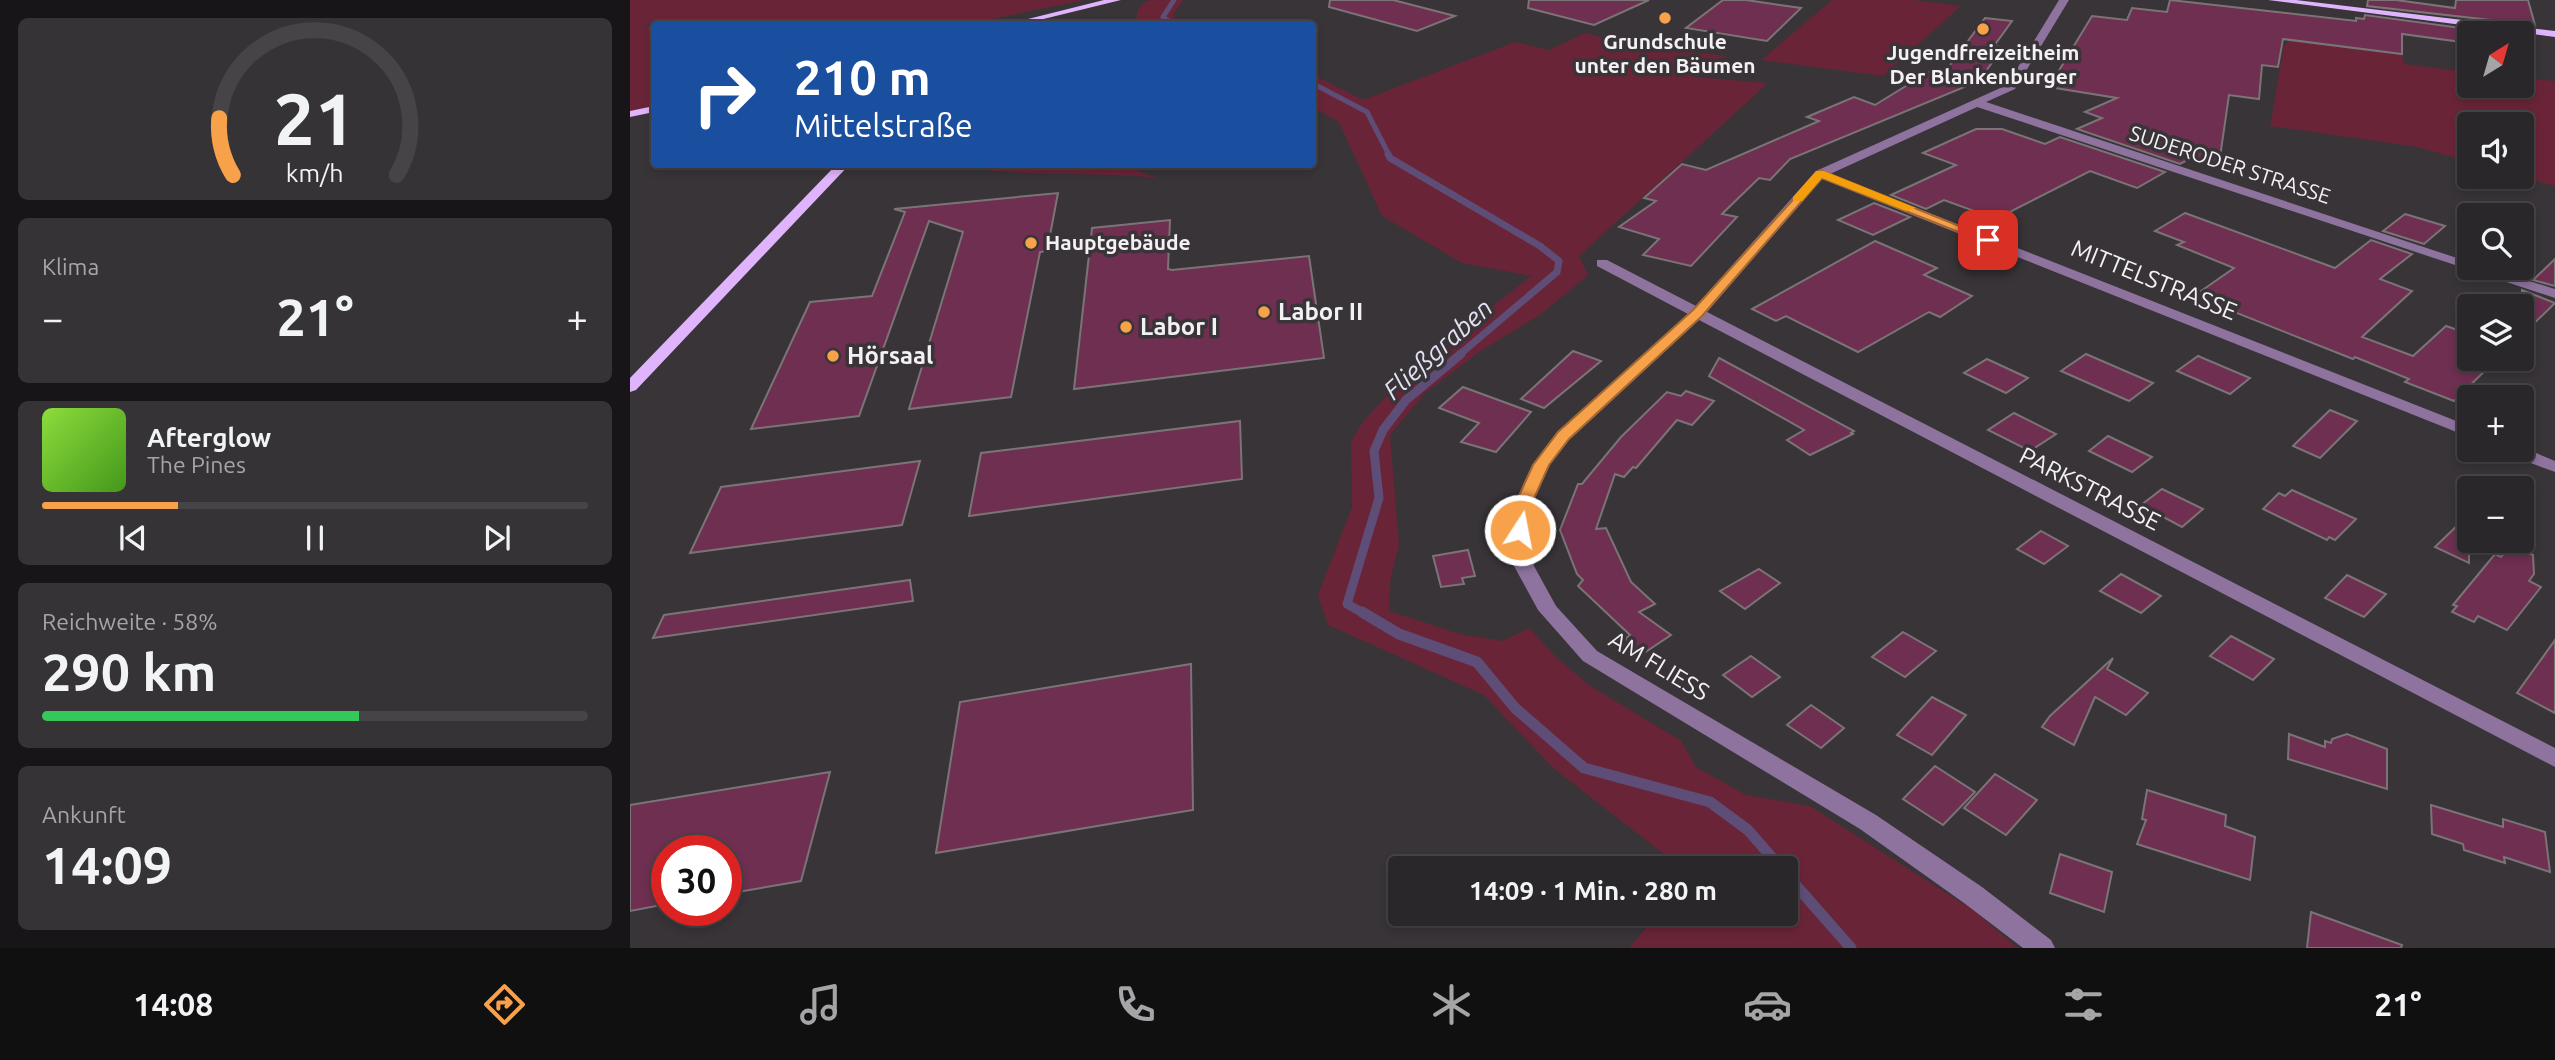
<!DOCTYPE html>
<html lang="de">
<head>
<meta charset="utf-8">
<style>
  :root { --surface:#2a272a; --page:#363336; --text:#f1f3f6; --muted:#a5a5a8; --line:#464447; --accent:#f8a14b }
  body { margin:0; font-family:Ubuntu,sans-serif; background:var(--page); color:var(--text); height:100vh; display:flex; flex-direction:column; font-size:26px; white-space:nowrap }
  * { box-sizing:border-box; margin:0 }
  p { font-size:23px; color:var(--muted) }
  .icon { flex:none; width:38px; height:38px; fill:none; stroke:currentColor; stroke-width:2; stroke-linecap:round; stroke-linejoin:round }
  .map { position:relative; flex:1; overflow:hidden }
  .drawer { display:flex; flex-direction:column; gap:18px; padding:18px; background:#171517; width:630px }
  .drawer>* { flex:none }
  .hud { position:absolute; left:21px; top:21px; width:665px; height:147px; border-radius:7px; box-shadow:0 4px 10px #0003,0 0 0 2px var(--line); background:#1a4fa0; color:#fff; overflow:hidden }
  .needle { width:46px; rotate:37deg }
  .buttons { position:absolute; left:1827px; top:21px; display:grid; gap:14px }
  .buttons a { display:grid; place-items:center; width:77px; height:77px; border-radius:7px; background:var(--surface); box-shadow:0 4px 10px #0003,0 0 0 2px var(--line); font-size:35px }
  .speed { position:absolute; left:21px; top:835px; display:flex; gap:14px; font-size:35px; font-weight:700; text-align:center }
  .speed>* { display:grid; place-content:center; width:91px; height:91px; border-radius:50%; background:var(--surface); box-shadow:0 4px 10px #0003,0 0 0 2px var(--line); line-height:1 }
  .speed .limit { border:10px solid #d22; background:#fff; color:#111 }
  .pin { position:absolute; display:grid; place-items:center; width:60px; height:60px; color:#fff; margin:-30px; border-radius:14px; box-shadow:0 4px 10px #0006 }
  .me { position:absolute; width:77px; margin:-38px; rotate:11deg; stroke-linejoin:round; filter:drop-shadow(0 0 5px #0008) }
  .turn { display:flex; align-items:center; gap:24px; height:147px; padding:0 28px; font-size:32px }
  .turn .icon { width:91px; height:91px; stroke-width:2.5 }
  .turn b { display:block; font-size:49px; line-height:60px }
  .big { font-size:52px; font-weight:600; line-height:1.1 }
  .drawer .widget { flex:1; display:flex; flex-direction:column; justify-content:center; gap:10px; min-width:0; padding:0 24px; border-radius:10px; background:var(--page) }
  .drawer .dial { align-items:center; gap:0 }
  .dial svg { height:182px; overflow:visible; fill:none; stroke:var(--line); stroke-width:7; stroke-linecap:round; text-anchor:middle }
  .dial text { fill:var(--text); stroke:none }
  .song { display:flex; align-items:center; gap:21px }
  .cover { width:84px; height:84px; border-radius:10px; background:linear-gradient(135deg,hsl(90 70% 55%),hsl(100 70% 35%)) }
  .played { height:7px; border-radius:4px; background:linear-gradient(90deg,var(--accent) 25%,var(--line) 25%) }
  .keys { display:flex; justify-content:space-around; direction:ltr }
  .heat { display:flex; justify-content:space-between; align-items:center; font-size:38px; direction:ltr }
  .charge { height:10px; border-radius:5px; background:linear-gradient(90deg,#34c759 58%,var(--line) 0) }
  .trip { position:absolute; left:758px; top:856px; width:410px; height:70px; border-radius:7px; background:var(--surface); box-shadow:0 4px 10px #0003,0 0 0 2px var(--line); font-weight:600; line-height:70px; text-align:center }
  .tab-bar { display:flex; height:112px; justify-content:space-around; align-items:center; background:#111011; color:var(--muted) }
  .tab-bar .icon { width:49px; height:49px }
  .tab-bar .selected { color:var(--accent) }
  .tab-bar b { font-size:32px; color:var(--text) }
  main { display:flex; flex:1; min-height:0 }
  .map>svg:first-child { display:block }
</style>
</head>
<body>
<main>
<section class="drawer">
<div class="widget dial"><svg viewBox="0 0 100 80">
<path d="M14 69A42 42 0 1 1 86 69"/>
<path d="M14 69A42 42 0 0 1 8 44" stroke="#f8a14b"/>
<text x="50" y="56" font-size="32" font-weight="700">21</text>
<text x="50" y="72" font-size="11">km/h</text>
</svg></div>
<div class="widget"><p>Klima</p>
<div class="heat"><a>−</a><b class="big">21°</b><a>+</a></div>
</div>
<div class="widget">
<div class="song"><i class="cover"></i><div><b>Afterglow</b><p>The Pines</p></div></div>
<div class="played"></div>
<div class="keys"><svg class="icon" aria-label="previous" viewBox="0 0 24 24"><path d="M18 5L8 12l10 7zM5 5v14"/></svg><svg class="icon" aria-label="pause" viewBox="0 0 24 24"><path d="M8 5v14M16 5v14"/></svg><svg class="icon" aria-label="next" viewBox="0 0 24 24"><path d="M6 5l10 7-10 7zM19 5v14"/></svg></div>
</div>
<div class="widget"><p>Reichweite · 58%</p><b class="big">290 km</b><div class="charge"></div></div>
<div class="widget"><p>Ankunft</p><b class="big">14:09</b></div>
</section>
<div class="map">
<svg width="1925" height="948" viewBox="0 0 1925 948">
  <rect width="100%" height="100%" fill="#383438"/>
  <g fill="#692537">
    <polygon points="0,0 455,0 337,24 12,24 24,26 24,109 0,114"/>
    <polygon points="521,0 553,0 542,16 555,24 507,24 507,11 514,2"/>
    <polygon points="1202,0 1284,0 1331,6 1253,76 1131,60"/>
    <polygon points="955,33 1003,45 1097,56 1083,61 1065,77 1138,83 949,256 958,275 910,315 849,352 794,394 760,435 769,544 760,582 759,611 830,634 873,641 899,628 926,657 959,685 1051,741 1066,767 1116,795 1180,806 1343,910 1388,948 999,948 1028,914 1106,914 1126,927 1110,914 1155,914 1155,868 1052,868 923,768 854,695 698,625 688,595 722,507 721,442 734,420 780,371 901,276 832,263 752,216 709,122 683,107 683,75 733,100 885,42 919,50"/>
    <polygon points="1659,40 1772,55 1774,64 1839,72 1839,86 1892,86 1892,78 1925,81 1925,186 1892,177 1892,124 1839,124 1839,162 1788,147 1640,126 1654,46"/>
    <path d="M319,165H491L528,178C458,171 388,178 319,165Z"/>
  </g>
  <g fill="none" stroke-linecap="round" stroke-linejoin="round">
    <g stroke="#5e4d77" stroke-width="5">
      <polyline points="543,24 533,17 544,0"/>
      <polyline points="682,83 737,112 759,155"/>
    </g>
    <polyline stroke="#5e4d77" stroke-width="7" points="758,154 760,158 910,246 929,261 927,272 829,355"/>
    <polyline stroke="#5e4d77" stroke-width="9" points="735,614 717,604 749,498 744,451 753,430 776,400 831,354"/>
    <g stroke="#5e4d77" stroke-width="11">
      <polyline points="732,612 769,634 847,662 885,708 954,768 1080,802 1118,830 1151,868"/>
      <polyline points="1155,873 1221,948"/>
    </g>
  </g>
  <g fill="#6e2f51" stroke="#7b7477" stroke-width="2">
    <polygon points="700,0 763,0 825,16 787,31 699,7"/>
    <polygon points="899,0 1019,0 964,25 898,8"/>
    <polygon points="1093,0 1116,0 1171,8 1137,41 1056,28"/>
    <polygon points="1540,0 1726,21 1726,18 1734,19 1735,15 1839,29 1839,43 1772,34 1772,54 1653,39 1648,67 1632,65 1629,99 1599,95 1589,164 1561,158 1550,164 1447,129 1472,118 1455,112 1487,98 1419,87 1462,16 1497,20 1502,8 1537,12"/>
    <polygon points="1738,0 1766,0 1825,8 1826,0 1898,0 1905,25 1737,6"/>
    <polygon points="1355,18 1382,21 1364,46 1373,47 1349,81 1160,159 1140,180 1129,178 1092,214 1107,217 1061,266 1013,255 1029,239 989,227 1026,201 1014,198 1052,164 1076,170 1189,121 1177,117 1224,97 1245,105 1302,70 1314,73"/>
    <polygon points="1346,129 1372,129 1415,144 1430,137 1535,172 1507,188 1460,171 1366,219 1314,200 1296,209 1261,195 1326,165 1293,153"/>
    <polygon points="428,193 417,251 410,252 381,397 279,409 333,232 299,221 229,416 121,429 180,302 242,296 275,212 264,209"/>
    <polygon points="1244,203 1280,217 1243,235 1208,220"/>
    <polygon points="1555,213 1705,268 1741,240 1782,254 1750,279 1782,291 1732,337 1783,356 1816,326 1839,334 1839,359 1867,359 1824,401 1775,382 1779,379 1725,357 1723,359 1564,296 1604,268 1547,245 1554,242 1525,231"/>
    <polygon points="1775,214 1815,226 1794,244 1753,231"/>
    <polygon points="540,220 538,269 542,270 679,256 694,358 444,389 462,228"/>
    <polygon points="1245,241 1307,268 1294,275 1342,296 1310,317 1299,312 1228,352 1156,316 1146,321 1122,309"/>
    <polygon points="1925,259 1925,286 1903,280"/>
    <polygon points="1892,290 1925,303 1892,335"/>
    <polygon points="943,351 971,361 914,408 891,399"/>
    <polygon points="1456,354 1523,383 1499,401 1431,371"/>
    <polygon points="1568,356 1620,378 1600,394 1547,371"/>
    <polygon points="1089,358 1224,431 1221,433 1223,434 1180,455 1157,440 1174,430 1079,376"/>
    <polygon points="1357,359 1398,378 1376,393 1334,373"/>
    <polygon points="833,387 901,412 866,452 831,442 849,423 809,408"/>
    <polygon points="1056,391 1084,401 1062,425 1047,420 1006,468 1003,467 994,477 985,474 966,529 976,528 1001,582 1025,604 1009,612 1041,635 1014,653 995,639 1000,635 948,586 953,580 947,574 930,530 948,484 952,484 991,437 1037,392 1051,396"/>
    <polygon points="1700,410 1727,421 1690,458 1663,446"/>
    <polygon points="1384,413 1426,434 1403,449 1394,448 1358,430"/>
    <polygon points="610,421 612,479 339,516 351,453"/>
    <polygon points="1478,436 1522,457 1502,472 1459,451"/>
    <polygon points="290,461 272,525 60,553 91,487"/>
    <polygon points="1532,489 1573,509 1552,527 1511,505"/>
    <polygon points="1662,490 1726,519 1705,540 1699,537 1697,540 1633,509 1649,493 1655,496"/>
    <polygon points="1839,514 1839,563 1805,547"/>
    <polygon points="1411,531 1438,546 1414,564 1387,549"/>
    <polygon points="838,550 845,576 832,578 834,584 811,587 803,556"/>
    <polygon points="1894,551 1903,555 1904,574 1899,581 1911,587 1877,630 1848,616 1844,622 1822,612 1827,606 1823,605 1865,554 1871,557 1875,552"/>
    <polygon points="1129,569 1150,583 1115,609 1090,591"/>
    <polygon points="1491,574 1531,596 1511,613 1470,591"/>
    <polygon points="1717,575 1756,594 1734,617 1695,598"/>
    <polygon points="280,580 283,601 23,638 34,615"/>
    <polygon points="1273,632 1306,651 1275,677 1242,657"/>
    <polygon points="1601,636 1644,659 1623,680 1580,656"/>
    <polygon points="1925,640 1925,713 1887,693"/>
    <polygon points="1121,656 1150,677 1122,697 1093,675"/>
    <polygon points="1483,658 1477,669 1518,693 1496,715 1465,697 1444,745 1412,727 1420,716"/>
    <polygon points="561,664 563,810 306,853 330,702"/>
    <polygon points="1302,697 1336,715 1302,755 1267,735"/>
    <polygon points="1181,705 1214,728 1191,748 1157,725"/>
    <polygon points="1659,734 1695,747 1695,741 1701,743 1702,739 1717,734 1757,749 1757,789 1658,759"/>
    <polygon points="1305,766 1345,792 1313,825 1273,799"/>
    <polygon points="200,772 171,881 96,894 96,850 37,850 37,904 0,911 0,805"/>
    <polygon points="1365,774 1407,800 1376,835 1334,808"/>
    <polygon points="1517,790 1596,815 1595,826 1625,837 1620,880 1507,844 1516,820 1512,819"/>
    <polygon points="1801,805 1873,827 1873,819 1915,832 1920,872 1874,857 1875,863 1834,850 1833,844 1802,834"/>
    <polygon points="1430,854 1482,872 1474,912 1420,893"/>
    <polygon points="1681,912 1772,945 1771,948 1677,948"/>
  </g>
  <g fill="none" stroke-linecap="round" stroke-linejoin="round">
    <g fill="#8d739e" fill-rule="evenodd">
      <polygon points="1429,0 1439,0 1385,89 1356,102 1839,262 1839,268 1857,268 1925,289 1925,298 1347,107 1200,174 1839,426 1839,437 1192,179 1077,312 1925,748 1925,767 1069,320 939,440 919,466 906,496 899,530 904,566 926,606 967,651 1246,815 1352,887 1421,940 1425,948 1393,948 1334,903 1230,829 953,661 908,610 884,566 881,530 888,496 902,465 927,432 1058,314 967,266 967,260 977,260 1066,306 1186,171 1377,85"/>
      <polygon points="1892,447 1925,461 1925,472 1877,454 1874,450 1892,450"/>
    </g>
    <g fill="#dfb4fc" fill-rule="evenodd">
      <polygon points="474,0 491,0 393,24 378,24"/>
      <polygon points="1638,0 1666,0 1925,31 1925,37"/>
      <polygon points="24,106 24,112 0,117 0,111"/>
      <polygon points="207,164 220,164 6,390 0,392 0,378"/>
    </g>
  </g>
  <polygon fill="#f8a14b" stroke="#a16931" stroke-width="2" points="1190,170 1364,240 1354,242 1192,178 1072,316 939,439 919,465 905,496 898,530 896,534 884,534 881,530 889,496 903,465 928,432 1063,310"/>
  <polygon fill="#f59e0b" points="1186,171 1194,171 1286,208 1276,211 1192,178 1172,201 1163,201 1163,197"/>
  <g fill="#f8a14b" stroke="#383438" stroke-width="2.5">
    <circle cx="1035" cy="18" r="7"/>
    <circle cx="1353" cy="29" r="7"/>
    <circle cx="401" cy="243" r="7"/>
    <circle cx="634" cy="312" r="7"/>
    <circle cx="496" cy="327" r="7"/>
    <circle cx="203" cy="356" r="7"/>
  </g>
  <g text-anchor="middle" stroke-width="7" stroke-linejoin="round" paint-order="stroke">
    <g font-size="21" font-weight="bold" fill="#f4f1f4" stroke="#383438">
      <text x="1035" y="49">Grundschule<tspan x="1035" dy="24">unter den Bäumen</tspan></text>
      <text x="1353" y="60">Jugendfreizeitheim<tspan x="1353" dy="24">Der Blankenburger</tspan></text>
      <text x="415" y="250" text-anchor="start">Hauptgebäude</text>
    </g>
    <g font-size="21" fill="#f4f1f4" stroke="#383438">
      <text transform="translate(1600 165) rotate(18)" y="7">SUDERODER STRASSE</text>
    </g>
    <g font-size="24" fill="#f4f1f4" stroke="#383438">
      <text transform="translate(1524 280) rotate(22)" y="8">MITTELSTRASSE</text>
      <text transform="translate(1460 489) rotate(27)" y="8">PARKSTRASSE</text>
      <text transform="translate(1029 666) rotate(31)" y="8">AM FLIESS</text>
    </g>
    <g font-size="24" font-weight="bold" fill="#f4f1f4" stroke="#383438" text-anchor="start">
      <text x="648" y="320">Labor II</text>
      <text x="510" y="335">Labor I</text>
      <text x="217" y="364">Hörsaal</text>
    </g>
    <g font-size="26" font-style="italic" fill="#e4e1f4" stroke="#383438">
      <text transform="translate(808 349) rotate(-42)" y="9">Fließgraben</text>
    </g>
  </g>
</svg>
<div class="buttons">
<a><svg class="needle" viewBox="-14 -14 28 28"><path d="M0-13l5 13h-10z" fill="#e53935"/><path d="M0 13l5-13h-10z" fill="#a5a5a8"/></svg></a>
<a><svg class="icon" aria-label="sound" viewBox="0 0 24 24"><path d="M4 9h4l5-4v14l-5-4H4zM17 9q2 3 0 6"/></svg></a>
<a><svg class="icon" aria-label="search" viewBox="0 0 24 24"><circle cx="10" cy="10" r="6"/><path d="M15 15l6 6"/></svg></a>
<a><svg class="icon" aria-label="layers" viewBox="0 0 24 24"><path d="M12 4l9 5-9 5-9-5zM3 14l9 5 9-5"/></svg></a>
<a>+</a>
<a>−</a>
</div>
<div class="speed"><div class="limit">30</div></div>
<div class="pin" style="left:1358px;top:240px;background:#d93025"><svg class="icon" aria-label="arrive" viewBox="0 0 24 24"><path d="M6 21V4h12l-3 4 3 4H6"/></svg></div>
<svg class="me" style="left:890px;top:530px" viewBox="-20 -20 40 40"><circle r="17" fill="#f8a14b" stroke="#fff" stroke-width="3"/><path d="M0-11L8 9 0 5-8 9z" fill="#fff"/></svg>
<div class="trip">14:09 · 1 Min. · 280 m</div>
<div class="hud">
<div class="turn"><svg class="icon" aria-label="right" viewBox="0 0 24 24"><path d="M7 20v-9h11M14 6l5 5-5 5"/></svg><div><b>210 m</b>Mittelstraße</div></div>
</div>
</div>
</main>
<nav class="tab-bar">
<b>14:08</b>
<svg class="icon selected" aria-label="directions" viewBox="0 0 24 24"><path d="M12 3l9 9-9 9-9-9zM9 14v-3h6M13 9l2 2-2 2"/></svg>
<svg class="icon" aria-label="music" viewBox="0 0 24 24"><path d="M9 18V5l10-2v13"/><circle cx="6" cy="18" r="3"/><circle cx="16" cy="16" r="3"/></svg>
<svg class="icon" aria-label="phone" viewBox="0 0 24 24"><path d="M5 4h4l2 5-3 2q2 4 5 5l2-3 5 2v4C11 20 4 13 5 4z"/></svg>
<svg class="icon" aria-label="climate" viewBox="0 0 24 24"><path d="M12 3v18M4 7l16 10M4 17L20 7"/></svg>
<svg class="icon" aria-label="car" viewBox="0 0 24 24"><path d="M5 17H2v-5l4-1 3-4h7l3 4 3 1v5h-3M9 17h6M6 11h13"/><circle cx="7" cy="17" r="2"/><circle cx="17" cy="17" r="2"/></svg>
<svg class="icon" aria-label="filters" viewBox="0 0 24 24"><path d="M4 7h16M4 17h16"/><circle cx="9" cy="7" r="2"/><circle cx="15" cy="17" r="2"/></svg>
<b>21°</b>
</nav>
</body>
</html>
